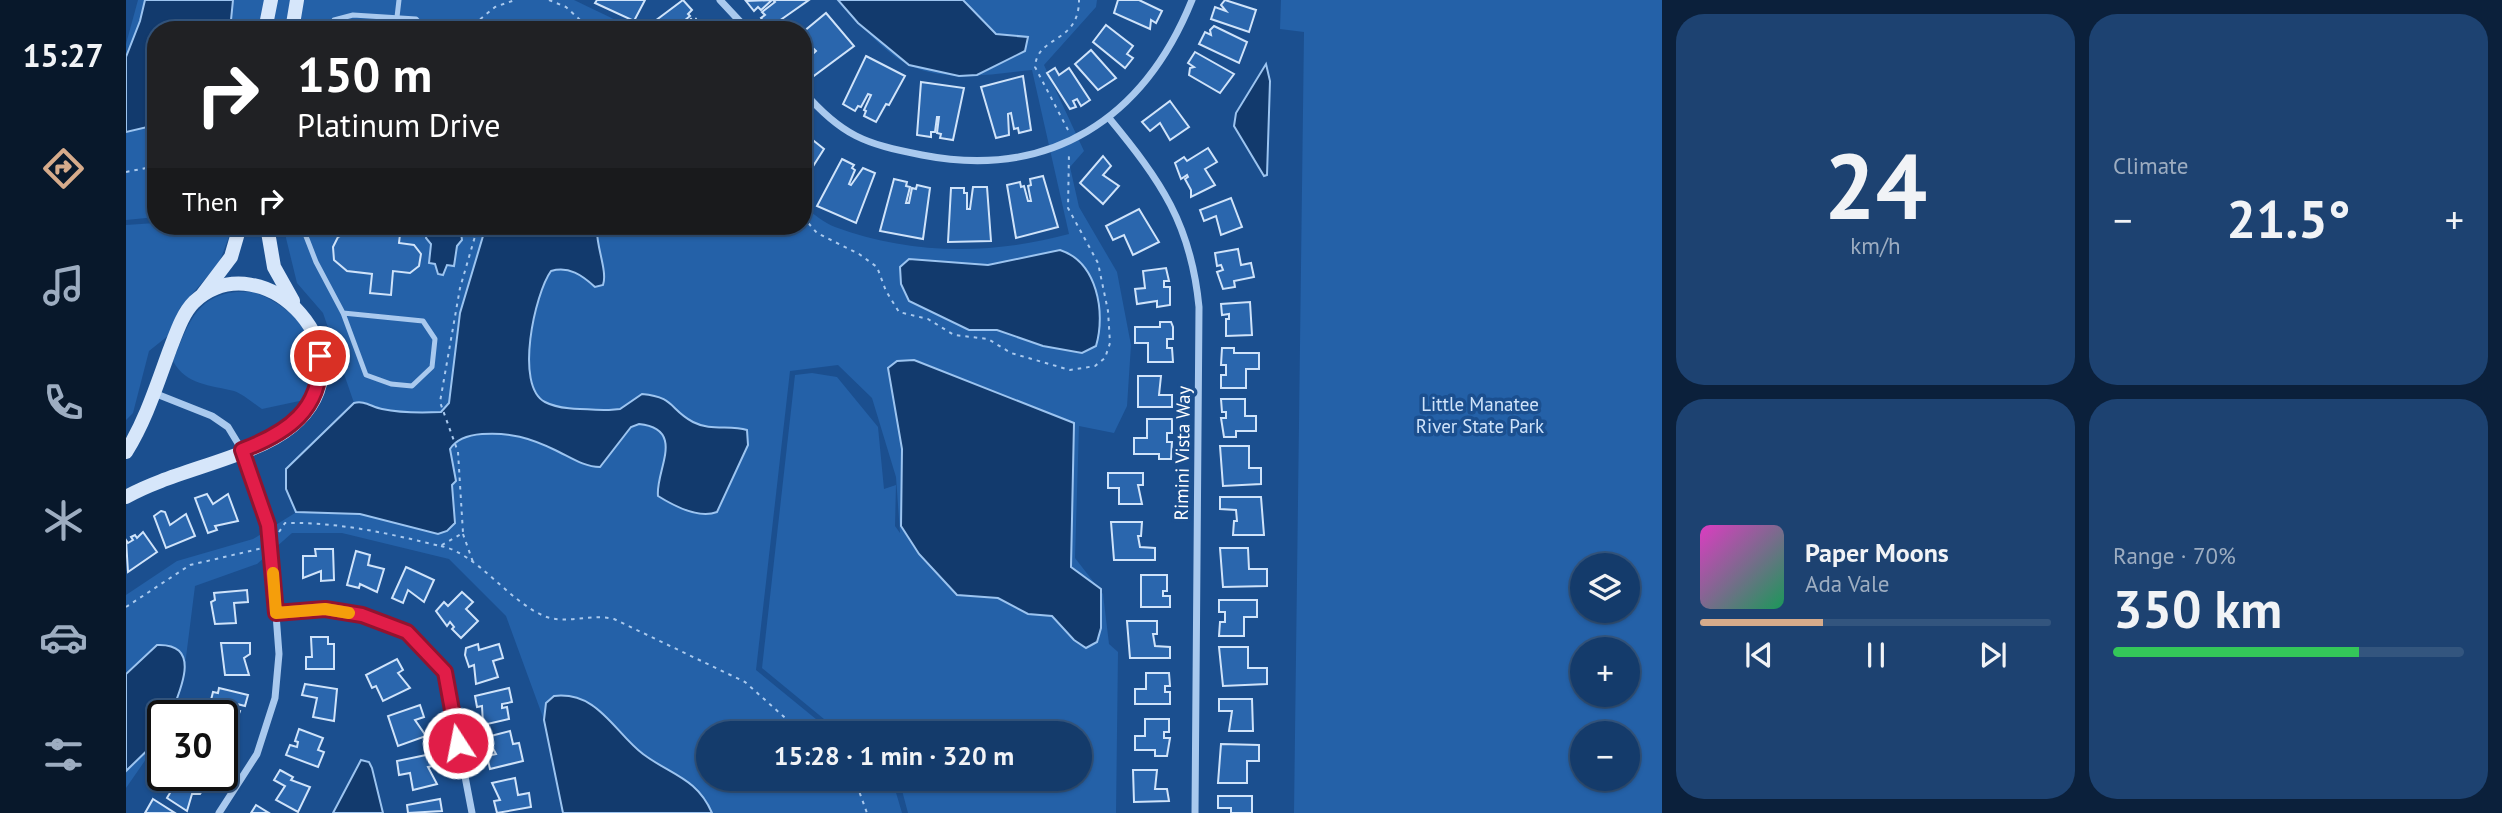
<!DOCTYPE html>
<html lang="en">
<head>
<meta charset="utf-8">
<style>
  :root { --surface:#143b6b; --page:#1d4271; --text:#f1f3f6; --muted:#9dadc1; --line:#33557e; --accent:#d6ab8b }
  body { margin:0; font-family:"PT Sans",sans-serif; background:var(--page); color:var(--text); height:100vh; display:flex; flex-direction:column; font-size:26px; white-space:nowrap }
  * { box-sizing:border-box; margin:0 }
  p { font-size:23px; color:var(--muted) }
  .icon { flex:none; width:38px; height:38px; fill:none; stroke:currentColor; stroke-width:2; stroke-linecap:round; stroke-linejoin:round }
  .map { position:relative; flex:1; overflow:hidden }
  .panel { display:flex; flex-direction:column; gap:14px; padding:14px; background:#0b203b; width:840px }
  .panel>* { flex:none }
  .hud { position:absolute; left:21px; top:21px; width:665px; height:214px; border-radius:28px; box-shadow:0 2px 5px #0004,0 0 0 2px var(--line); background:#202124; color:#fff; overflow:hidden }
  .buttons { position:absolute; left:1444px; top:553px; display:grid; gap:14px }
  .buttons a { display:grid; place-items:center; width:70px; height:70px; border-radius:50%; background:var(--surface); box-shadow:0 2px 5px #0004,0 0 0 2px var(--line); font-size:35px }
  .speed { position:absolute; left:21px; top:700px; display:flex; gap:14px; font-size:35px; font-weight:700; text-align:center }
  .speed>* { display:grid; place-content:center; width:91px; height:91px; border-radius:50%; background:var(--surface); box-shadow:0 2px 5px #0004,0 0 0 2px var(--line); line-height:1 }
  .speed .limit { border:4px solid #111; border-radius:10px; background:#fff; color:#111 }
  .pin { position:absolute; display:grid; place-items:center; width:60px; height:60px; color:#fff; margin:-30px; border:4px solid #fff; border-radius:50%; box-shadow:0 2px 7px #0007 }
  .me { position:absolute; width:77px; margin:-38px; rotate:349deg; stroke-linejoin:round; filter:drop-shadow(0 0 5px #0008) }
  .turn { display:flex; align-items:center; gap:24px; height:147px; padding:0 35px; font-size:32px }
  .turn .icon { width:91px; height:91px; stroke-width:2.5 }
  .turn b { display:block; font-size:49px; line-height:60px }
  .then { display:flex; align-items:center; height:66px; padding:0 35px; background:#0003; gap:14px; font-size:26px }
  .big { font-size:52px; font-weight:600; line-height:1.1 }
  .panel .tile { flex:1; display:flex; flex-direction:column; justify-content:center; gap:10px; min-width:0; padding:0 24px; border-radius:28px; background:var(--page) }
  .panel .dial { align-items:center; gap:0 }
  .dial b { font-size:91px; line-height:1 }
  .song { display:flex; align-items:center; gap:21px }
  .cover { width:84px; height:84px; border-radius:10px; background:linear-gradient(135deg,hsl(310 70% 55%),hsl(150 70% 35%)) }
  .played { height:7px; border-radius:4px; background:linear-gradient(90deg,var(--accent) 35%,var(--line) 35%) }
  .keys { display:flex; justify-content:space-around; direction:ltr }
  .heat { display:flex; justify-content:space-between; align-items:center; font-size:38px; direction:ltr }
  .charge { height:10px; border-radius:5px; background:linear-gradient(90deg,#34c759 70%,var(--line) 0) }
  .panel .tiles { flex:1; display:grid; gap:14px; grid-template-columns:repeat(2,1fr) }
  .trip { position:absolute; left:570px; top:721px; width:396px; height:70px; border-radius:35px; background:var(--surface); box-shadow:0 2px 5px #0004,0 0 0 2px var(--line); font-weight:600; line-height:70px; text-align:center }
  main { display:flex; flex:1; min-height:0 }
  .menu { display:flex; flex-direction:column; width:126px; justify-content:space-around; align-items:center; background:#08182b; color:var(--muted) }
  .menu .icon { width:49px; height:49px }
  .menu .on { color:var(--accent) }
  .menu b { font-size:32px; color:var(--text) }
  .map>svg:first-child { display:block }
</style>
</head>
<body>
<main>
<nav class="menu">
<b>15:27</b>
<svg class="icon on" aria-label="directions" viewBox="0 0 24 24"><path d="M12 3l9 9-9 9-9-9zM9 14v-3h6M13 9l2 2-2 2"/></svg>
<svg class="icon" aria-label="music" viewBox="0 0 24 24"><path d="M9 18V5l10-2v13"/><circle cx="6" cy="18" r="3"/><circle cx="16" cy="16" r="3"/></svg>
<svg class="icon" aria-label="phone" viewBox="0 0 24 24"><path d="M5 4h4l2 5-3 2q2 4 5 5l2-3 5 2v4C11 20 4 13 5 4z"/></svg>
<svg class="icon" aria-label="climate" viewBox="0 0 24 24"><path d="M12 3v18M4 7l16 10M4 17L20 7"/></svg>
<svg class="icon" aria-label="car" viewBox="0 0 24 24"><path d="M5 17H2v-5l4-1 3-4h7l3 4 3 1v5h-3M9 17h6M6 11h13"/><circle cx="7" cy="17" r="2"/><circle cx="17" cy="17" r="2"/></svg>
<svg class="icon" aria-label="filters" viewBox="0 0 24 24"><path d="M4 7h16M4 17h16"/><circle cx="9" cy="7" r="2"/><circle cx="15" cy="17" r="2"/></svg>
</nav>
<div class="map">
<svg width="1536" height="813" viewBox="0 0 1536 813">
  <rect width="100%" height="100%" fill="#1b4f8f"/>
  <g fill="#2461a8" fill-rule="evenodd">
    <polygon points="12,0 448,0 498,24 503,30 30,30 30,217 0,220 0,44"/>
    <path d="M712,0H971L970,7L918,65L958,151L944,167L953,207L991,272L1005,345L1001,406L988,433L953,426L949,558L977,594L983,644L992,652L990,813H782L773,779H954V733H715L636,668L669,375L686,373L711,377L752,427L758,489L770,485L769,526L774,533L770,477L746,398L712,365L664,371L630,670L707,733H583V779H766L776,813H437L418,720L380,616L323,559L216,533H166L131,564L69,586L57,681L44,716H37L36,736L0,788V595L51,561L127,539L169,513L160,489V469L228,403L197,313L171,283L160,238V226H677V206C687,213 698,223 709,227C784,255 866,255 943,234L906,70C867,74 821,83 783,65C762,56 727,18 712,0Z"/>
    <path d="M1155,0H1536V813H1168L1178,32L1154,29ZM1502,565V611H1456V565ZM1502,649V695H1456V649ZM1502,733V779H1456V733Z"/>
    <polygon points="30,223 30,226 107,226 93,263 54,308 43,335 23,351 7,413 0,420 0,225"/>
    <path d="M127,292C175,309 204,349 178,400L136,409C127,403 117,394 108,391C84,385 60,385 47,361C64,318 74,288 127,292Z"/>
  </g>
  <g fill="#123a6d" stroke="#9cc4f0" stroke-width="2">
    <polygon points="19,0 107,0 104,30 30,30 30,125 0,132 0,57 14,21"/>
    <polygon points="712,0 837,0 870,34 902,37 899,51 851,75 833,76 783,65 732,23"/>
    <polygon points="1140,64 1144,81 1141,175 1138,176 1108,126 1110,113"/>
    <polygon points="302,226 334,226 336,240 331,246 328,266 321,265 317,275 312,274 309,264 303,263 305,244 300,238"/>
    <path d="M360,226H471C469,244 482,271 477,285L469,287C456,275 443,266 425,271C409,293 388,386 419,402C436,411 465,409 483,410L494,409L516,394C549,397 543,409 567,422C584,431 604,425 621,430L622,445L591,512C573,519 548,506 532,496C529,471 561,429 513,424L505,427L474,467C458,467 444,457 429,450C404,438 384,432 356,434C343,435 331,438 324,449L330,481L326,485L329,523L321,531L312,534L234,514L170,512L160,489V469L228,403C238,400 246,407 256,409C275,413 295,413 315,412L323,403L334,313Z"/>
    <path d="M934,250C971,262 980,312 970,346L956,353L917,346L871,330H843L783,301L775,284L774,267L783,259L862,265Z"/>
    <polygon points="788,360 948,423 945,567 975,589 975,628 971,642 960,648 948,640 926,616 902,614 872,598 831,595 793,554 775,526 776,449 762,368 771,361"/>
    <path d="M31,645C78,643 53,693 44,716H37L36,736L0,771V674Z"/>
    <path d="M428,696C472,691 488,732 517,754C545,775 571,778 586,813H437L418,720L420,703Z"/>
    <polygon points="235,760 243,762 246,768 257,813 207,813"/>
  </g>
  <g fill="#2a66ad" stroke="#cfe3fa" stroke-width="2">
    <polygon points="471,0 519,0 508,21 469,3"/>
    <polygon points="557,0 566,10 562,14 564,16 552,26 554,29 565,19 568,22 570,19 578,30 517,30"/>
    <polygon points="646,0 635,10 632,7 628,11 620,1"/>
    <polygon points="647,0 683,0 643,28 635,18 639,15 636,12 649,2"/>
    <polygon points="1013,0 1036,11 1030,23 1025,20 1024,29 988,13 992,0"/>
    <polygon points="1099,0 1130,10 1123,32 1085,19 1089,7 1100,11 1095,5"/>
    <polygon points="700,13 728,46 685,78 677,67 681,64 678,62 690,51 688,49 677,58 677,32"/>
    <polygon points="980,25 1007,46 1001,54 1007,58 999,68 967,42"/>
    <polygon points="1088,26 1121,42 1113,63 1073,44 1079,32 1085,35 1084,30"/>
    <polygon points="965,50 990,78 972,90 949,64"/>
    <polygon points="1069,52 1108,74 1094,93 1063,75 1064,68 1068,67 1062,63"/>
    <polygon points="740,56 779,76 763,105 760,104 750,122 738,116 740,111 738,110 745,95 742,94 735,107 732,106 729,111 717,104"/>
    <polygon points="929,68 933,75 943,68 964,100 955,106 951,99 947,101 950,107 944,109 921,73"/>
    <polygon points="897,76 905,130 893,133 892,128 888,129 885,113 882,114 883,135 870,138 855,87"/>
    <polygon points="795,82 838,88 827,140 814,138 815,134 811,133 813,117 811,117 809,132 805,132 805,137 791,135"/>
    <polygon points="1044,101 1063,127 1044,140 1034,123 1024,131 1016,122"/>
    <polygon points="688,141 698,149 677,182 677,149"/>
    <polygon points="1082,148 1091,162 1079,169 1089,185 1065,197 1065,190 1059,179 1062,177 1061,175 1055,179 1049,163 1058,157 1061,161"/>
    <polygon points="977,156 985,166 977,175 993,186 977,204 954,183"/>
    <polygon points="716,159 728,165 726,168 729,170 723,184 725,185 737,168 749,173 730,223 691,206"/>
    <polygon points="917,176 932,227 890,238 881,185 894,182 895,187 898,186 902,201 905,201 902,186 905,185 904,179"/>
    <polygon points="768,179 781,182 780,186 784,187 780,203 783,203 786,188 790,189 791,185 804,188 797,239 754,231"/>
    <polygon points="847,187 861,187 865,241 822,242 825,188 838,188 838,193 841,193 841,209 844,209"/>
    <polygon points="1105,198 1116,227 1095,235 1090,216 1078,221 1074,210"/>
    <polygon points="1013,209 1033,242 1007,255 998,235 987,240 980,226"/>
    <polygon points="238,226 275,226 273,243 288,245 295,254 293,266 284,273 267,271 265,295 244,293 246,274 221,271 208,260 207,247 212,237 222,232 237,232"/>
    <polygon points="1112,249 1115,265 1125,263 1128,277 1108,281 1109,287 1097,289 1091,272 1097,270 1095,265 1091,266 1089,253"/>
    <polygon points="1040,268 1043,281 1038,281 1038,287 1044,287 1044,305 1031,307 1031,301 1011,304 1009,289 1019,288 1017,271"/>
    <polygon points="1124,302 1126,335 1100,336 1100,319 1103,319 1103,314 1096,315 1095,304"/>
    <polygon points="1034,322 1045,322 1047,327 1047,339 1041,339 1041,348 1046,348 1047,362 1022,362 1022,343 1009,343 1009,327 1034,327"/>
    <polygon points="1096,348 1108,348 1108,353 1133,353 1133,369 1120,369 1120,388 1095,388 1095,375 1100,375 1100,365 1095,365"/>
    <polygon points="1012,376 1035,376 1033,395 1046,395 1046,407 1012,407"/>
    <polygon points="1095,399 1119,399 1119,416 1130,416 1130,431 1110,431 1110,437 1098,437 1095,418 1100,418 1100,412 1096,412"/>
    <polygon points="1021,419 1046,419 1046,433 1041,433 1041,442 1046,442 1045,459 1033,459 1033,454 1008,454 1008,438 1021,438"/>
    <polygon points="1094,446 1123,446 1123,468 1135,468 1135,484 1097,486"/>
    <polygon points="982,473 1017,473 1017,485 1012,485 1016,504 993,504 993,488 982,488"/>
    <polygon points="81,494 87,504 102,494 112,521 89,526 91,530 82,533 69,498"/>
    <polygon points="1094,497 1135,497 1138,535 1107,535 1108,521 1111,521 1110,510 1094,509"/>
    <polygon points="35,511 39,512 44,525 60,514 69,536 40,548 28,516"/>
    <polygon points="985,522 1016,522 1015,536 1012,536 1014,547 1029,548 1029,560 988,560"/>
    <polygon points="17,532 31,552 2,572 0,540 2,543 7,540 5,537 9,535 11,538"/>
    <polygon points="1094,548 1122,548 1123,569 1141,569 1141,586 1097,587"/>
    <polygon points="189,549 207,549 208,580 195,581 195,571 177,578 177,556 190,556"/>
    <polygon points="230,551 244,555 242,565 258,569 251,592 234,584 233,588 221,585"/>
    <polygon points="280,567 308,580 298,602 282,590 277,603 266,598"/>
    <polygon points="1015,575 1041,575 1041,591 1037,591 1037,596 1044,596 1044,607 1015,607"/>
    <polygon points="121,590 122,602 108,603 110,623 89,624 85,602 89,600 88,593"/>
    <polygon points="336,592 347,602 340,609 352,621 335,638 326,629 328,627 324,622 321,626 310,611 318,602 322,606"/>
    <polygon points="1093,600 1131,600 1131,617 1118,617 1118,636 1093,636 1094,622 1099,622 1099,612 1093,612"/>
    <polygon points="1001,621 1031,621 1031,634 1027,634 1029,646 1044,647 1044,658 1004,658"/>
    <polygon points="185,637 202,637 202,644 208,644 208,669 180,669 180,657 186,657"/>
    <polygon points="95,643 124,643 124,654 118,658 123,675 99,675"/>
    <polygon points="352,644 353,650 373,644 377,658 367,661 372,677 350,684 348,665 343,667 339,655 340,648"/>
    <polygon points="1093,647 1122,647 1122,668 1141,668 1141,684 1097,686"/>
    <polygon points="271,659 277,670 272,673 284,688 257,701 250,686 246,688 240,675"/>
    <polygon points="1020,673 1043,673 1044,686 1039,686 1039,692 1044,692 1044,704 1009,704 1009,689 1020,689"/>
    <polygon points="179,684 211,689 208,721 187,717 191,698 176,695"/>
    <polygon points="93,688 122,695 119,706 111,704 109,709 114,711 112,716 108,715 106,727 96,724 96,716 82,712 87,692 92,693"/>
    <polygon points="383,688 386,702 376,704 376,708 381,707 383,719 357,725 356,706 351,707 349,696"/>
    <polygon points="1093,699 1126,699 1127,731 1103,731 1106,711 1093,711"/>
    <polygon points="294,705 298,717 289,720 300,736 272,746 262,716"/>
    <polygon points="1019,719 1043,719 1043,732 1038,732 1038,738 1044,738 1041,756 1029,756 1029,750 1009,750 1009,736 1019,736"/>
    <polygon points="173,729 197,738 192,750 198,752 192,767 160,755 164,745 171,747 172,742 169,741"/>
    <polygon points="384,731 387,744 393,743 397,761 364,769 361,756 370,754 361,737"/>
    <polygon points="96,741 103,746 98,754 96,753"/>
    <polygon points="1095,744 1133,745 1133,761 1121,761 1121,783 1092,783"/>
    <polygon points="305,754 307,766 302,767 311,784 287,790 284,773 273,775 271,761"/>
    <polygon points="154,770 167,777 165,780 184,787 172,812 150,800 159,786 148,780"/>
    <polygon points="1007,770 1031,770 1029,789 1041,789 1043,801 1008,802"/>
    <polygon points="49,775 66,775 80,784 74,794 66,794 61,811 41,798 50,783 46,781"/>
    <polygon points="389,778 392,795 403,793 405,807 371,813 368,801 374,800 366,783"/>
    <polygon points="1092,796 1126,796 1126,813 1105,813 1105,808 1092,808"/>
    <polygon points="27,799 49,813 19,813"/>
    <polygon points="314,799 316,811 282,813 281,805"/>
    <polygon points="130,805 143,813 125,813"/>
  </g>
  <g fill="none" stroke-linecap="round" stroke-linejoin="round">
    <g stroke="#a9c9ee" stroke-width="2" stroke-dasharray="3.5 5" stroke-linecap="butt">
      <polyline points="423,0 440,7 465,30"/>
      <polyline points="341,30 369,7 389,0"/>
      <path d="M942,130L909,67C911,35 953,44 953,0"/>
      <polyline points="0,172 30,166"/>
      <polyline points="677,217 691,233 733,254 751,267 760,291 773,312 802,319 828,335 862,339 885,353 944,370 969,366 979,358 984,343 982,311 972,263 942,208 943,152"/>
      <path d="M153,532L159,523C213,522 261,533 314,546L337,533L332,452L314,402L334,288L352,226"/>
      <polyline points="337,534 347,562"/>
      <path d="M315,546C352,554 381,600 418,616C440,625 465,613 488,619L619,682L676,733"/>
      <polyline points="0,607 64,565 137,548"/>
      <polyline points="724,779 733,791 741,813"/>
    </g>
    <g stroke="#a9c9ee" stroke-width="5">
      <polyline points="271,17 273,0"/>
      <polyline points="205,30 208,20 227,15 290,19 300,30"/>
      <polyline points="176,226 190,262 217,313 240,375 265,384 286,386 306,367 309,339 297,321 217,313"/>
    </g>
    <g stroke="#a9c9ee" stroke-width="7">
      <polyline points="594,0 622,30"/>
      <path d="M677,91C716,136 739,144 796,155C924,180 1018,119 1066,0"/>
      <path d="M983,118C1035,181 1065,224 1073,307L1069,813"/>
      <polyline points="28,393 86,416 102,427 116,450 144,535 153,654 149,698 131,754 93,813"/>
      <polyline points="150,613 199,609 236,615 281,632 319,672 346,813"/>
    </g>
    <g stroke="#d6e6fa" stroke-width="14">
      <polyline points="139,30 145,0"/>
      <polyline points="166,30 171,0"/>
      <polyline points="141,226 148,267 167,301"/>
      <polyline points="77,294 105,257 114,226"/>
      <path d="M0,452C20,420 31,384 44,349C50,334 56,314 68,302C137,238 250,356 166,426C128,458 47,470 0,497"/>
    </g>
  </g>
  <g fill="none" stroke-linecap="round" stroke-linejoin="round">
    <g stroke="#92132f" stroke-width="18">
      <path id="route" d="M194,356C196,410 161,433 116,450L142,525L150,613L199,609L236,615L281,632L319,672L332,743"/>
    </g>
    <use href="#route" stroke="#e11d48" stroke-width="12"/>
    <polyline stroke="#f59e0b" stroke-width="12" points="147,573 150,613 199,609 223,613"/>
  </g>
  <g text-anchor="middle" stroke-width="7" stroke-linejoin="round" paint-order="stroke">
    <g font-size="19" fill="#cfe3fa" stroke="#1b4f8f">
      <text x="1354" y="411">Little Manatee<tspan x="1354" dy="22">River State Park</tspan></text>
    </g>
    <g font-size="19" fill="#fff" stroke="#1b4f8f">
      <text transform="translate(1056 453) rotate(-89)" y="7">Rimini Vista Way</text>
    </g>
  </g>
</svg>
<div class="buttons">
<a><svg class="icon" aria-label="layers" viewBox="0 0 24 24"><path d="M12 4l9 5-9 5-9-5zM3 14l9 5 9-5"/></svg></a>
<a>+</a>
<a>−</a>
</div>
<div class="speed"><div class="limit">30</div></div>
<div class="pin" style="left:194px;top:356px;background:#d93025"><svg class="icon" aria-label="arrive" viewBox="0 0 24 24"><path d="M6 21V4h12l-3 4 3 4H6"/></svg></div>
<svg class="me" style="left:332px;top:743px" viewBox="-20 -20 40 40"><circle r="17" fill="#e11d48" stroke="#fff" stroke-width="3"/><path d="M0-11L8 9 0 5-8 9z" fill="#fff"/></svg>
<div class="trip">15:28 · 1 min · 320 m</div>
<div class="hud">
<div class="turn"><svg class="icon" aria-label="right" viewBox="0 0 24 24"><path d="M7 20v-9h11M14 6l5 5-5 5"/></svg><div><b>150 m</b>Platinum Drive</div></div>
<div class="then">Then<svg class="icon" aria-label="right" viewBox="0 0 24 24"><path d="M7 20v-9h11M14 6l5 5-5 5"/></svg></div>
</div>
</div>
<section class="panel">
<div class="tiles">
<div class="tile dial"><b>24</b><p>km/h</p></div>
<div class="tile"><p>Climate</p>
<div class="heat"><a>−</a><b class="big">21.5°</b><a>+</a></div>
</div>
<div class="tile">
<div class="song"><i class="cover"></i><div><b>Paper Moons</b><p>Ada Vale</p></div></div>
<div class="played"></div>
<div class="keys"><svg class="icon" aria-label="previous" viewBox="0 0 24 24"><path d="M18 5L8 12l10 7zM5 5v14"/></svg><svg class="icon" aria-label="pause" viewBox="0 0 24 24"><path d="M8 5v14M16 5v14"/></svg><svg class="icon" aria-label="next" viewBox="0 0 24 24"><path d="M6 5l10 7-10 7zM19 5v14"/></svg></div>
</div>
<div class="tile"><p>Range · 70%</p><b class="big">350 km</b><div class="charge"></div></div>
</div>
</section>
</main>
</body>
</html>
